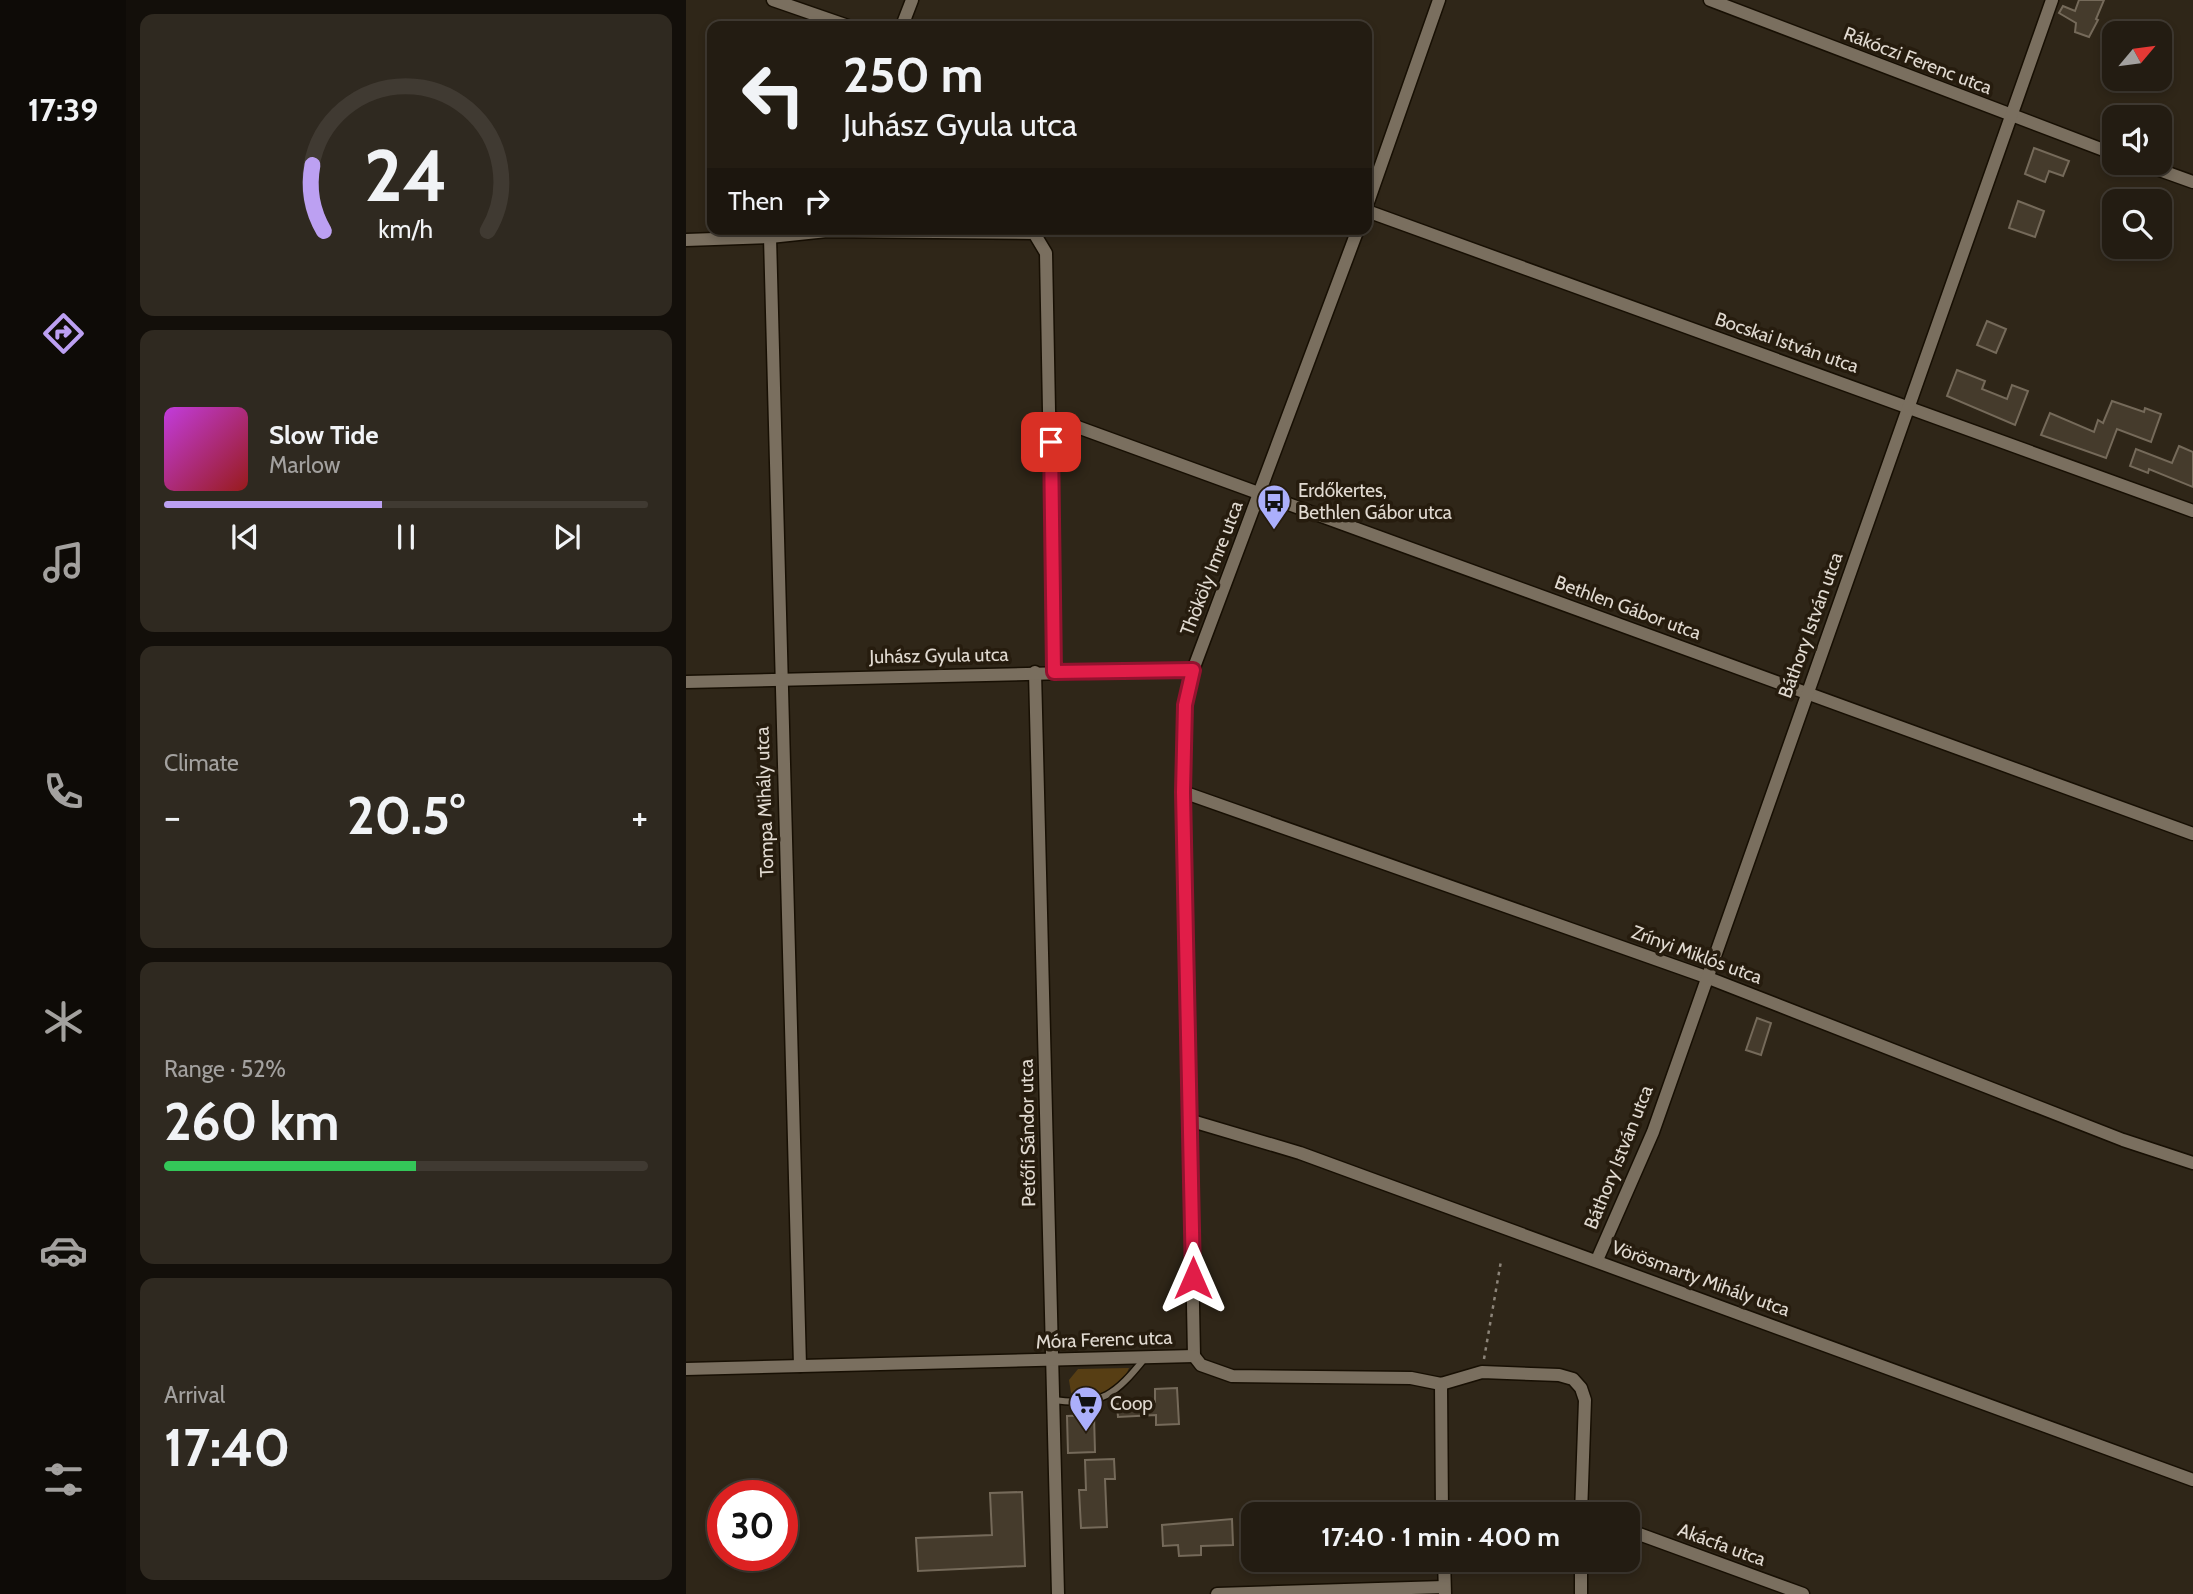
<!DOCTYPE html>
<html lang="en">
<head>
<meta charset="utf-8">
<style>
  :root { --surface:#231c12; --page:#2f2920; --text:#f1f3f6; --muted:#a3a19f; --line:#403a32; --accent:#bca0f2 }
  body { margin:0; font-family:Cabin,sans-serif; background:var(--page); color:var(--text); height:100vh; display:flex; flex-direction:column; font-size:26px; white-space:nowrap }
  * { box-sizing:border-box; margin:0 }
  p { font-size:23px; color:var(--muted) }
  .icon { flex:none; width:38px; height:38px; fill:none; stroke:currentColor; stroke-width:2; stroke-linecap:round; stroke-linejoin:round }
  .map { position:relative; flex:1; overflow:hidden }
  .drawer { display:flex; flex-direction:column; gap:14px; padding:14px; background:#130f0a; width:560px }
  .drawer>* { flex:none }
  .banner { position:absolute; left:21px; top:21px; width:665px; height:214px; border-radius:14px; box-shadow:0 4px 10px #0003,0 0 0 2px var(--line); background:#231c12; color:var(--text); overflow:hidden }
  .needle { width:46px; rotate:61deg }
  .tools { position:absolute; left:1416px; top:21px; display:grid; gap:14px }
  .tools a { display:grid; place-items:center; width:70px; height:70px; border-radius:14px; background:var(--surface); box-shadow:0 4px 10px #0003,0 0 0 2px var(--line); font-size:35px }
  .speed { position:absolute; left:21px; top:1480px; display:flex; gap:14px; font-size:35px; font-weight:700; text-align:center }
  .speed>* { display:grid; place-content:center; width:91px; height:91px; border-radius:50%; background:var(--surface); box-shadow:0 4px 10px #0003,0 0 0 2px var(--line); line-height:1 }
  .speed .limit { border:10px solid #d22; background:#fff; color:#111 }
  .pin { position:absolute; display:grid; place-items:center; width:60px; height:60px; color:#fff; margin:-30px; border-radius:14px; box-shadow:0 4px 10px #0006 }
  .me { position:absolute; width:77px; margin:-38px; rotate:0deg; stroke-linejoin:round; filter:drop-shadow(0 0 5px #0008) }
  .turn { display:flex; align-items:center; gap:24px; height:147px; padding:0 21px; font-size:32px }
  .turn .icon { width:91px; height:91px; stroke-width:2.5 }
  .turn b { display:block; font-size:49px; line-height:60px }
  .then { display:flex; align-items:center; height:66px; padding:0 21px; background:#0003; gap:14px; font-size:26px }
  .big { font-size:52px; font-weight:700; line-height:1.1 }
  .drawer .widget { flex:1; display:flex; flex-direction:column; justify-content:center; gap:10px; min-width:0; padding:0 24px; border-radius:14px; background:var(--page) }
  .drawer .dial { align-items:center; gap:0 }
  .dial svg { height:182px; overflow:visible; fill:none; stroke:var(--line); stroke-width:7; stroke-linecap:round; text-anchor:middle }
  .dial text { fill:var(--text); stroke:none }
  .song { display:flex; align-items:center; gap:21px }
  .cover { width:84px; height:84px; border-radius:10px; background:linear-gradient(135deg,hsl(290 70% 55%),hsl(0 70% 35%)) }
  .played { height:7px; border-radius:4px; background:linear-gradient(90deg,var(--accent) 45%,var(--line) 45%) }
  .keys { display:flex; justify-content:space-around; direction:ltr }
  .heat { display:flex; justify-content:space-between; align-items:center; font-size:38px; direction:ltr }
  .charge { height:10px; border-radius:5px; background:linear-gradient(90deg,#34c759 52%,var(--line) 0) }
  .trip { position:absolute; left:555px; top:1502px; width:399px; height:70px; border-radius:14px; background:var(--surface); box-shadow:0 4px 10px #0003,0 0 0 2px var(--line); font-weight:700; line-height:70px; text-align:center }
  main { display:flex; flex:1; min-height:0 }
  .tab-bar { display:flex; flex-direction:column; width:126px; justify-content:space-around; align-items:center; background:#0e0b07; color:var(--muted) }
  .tab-bar .icon { width:49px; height:49px }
  .tab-bar .on { color:var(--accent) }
  .tab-bar b { font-size:32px; color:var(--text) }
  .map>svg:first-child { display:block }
</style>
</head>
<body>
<main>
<nav class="tab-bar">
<b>17:39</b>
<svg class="icon on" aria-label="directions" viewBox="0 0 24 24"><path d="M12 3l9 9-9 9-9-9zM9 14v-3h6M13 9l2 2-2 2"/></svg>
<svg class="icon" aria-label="music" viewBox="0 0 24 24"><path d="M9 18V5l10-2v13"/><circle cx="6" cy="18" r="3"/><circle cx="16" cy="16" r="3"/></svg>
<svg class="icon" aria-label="phone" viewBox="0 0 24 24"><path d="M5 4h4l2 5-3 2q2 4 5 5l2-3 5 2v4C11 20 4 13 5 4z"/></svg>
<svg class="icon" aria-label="climate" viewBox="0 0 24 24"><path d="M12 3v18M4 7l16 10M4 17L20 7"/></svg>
<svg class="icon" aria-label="car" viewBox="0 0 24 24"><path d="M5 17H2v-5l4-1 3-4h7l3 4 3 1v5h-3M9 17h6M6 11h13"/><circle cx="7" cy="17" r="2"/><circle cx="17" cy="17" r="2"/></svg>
<svg class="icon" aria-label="filters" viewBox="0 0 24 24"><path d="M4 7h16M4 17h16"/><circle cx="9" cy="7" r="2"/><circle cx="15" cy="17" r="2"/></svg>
</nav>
<section class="drawer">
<div class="widget dial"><svg viewBox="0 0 100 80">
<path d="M14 69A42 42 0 1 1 86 69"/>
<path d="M14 69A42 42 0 0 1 9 40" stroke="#bca0f2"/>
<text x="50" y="56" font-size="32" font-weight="700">24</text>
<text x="50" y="72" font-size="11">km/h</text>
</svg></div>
<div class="widget">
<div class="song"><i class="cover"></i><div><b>Slow Tide</b><p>Marlow</p></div></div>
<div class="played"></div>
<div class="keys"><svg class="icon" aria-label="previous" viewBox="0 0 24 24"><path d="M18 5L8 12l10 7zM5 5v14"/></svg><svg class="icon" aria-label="pause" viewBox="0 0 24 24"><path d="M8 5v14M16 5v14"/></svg><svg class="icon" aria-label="next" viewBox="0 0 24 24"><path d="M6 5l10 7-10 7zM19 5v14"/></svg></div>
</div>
<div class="widget"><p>Climate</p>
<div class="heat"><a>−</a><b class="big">20.5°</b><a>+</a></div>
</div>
<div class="widget"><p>Range · 52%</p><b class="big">260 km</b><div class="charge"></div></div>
<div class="widget"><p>Arrival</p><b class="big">17:40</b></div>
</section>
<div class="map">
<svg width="1507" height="1594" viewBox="0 0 1507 1594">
  <rect width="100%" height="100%" fill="#2f2618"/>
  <path fill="#573e14" d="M443,1368C436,1388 404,1405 385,1393L383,1380L392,1369Z"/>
  <g fill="#453b2c" stroke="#756a5a" stroke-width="2">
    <polygon points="1393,0 1418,0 1410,19 1412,20 1403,37 1389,32 1390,23 1373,13 1377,6 1389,11"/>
    <polygon points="1348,148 1383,161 1377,176 1363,171 1359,182 1339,174"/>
    <polygon points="1332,201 1358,211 1349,237 1323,228"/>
    <polygon points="1301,321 1320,329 1310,353 1291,345"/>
    <polygon points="1271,370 1299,381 1296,389 1321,399 1326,385 1342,391 1329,425 1261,396"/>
    <polygon points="1426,401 1458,412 1459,408 1475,414 1465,442 1431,429 1420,458 1355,435 1364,413 1408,432 1412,420 1417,423"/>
    <polygon points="1493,446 1507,452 1507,487 1463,469 1462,473 1444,466 1450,449 1486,463"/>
    <polygon points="1071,1018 1085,1023 1075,1055 1060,1050"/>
    <polygon points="491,1388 493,1424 470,1425 470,1415 432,1417 431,1404 469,1402 469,1389"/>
    <polygon points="408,1415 409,1452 382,1453 381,1416"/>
    <polygon points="428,1459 429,1479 419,1479 421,1527 395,1528 393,1490 400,1490 399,1460"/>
    <polygon points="336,1492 339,1566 232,1571 230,1538 306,1535 304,1493"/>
    <polygon points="546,1519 547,1545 515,1546 515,1555 493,1556 492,1545 477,1546 476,1525"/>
  </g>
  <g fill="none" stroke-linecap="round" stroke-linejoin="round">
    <g stroke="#170f03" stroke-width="9">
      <path id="lane" d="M368,1400C416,1407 430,1394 459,1358"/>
    </g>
    <g stroke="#170f03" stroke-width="15">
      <g id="street">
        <polyline points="87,0 162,26"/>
        <polyline points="1024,0 1428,154"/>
        <polyline points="216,26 226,0"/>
        <polyline points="1454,163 1507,182"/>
        <polyline points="681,205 753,0"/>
        <polyline points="681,211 1507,511"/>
        <polyline points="84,237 114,1366"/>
        <polyline points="0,240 84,237 141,231 348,233 360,253 368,672"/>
        <polyline points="364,417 1507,834"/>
        <polyline points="349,672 372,1594"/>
        <polyline points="0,682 507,670"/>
        <polyline points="497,792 1020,977 1437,1140 1507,1163"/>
        <polyline points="506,1121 614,1153 1507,1480"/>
        <polyline points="911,1260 967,1132 1366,0"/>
        <polyline points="508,1356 497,792 499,705 507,670 672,229"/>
        <polyline points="508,1356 515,1365 546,1376 725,1378 755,1384 796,1372 873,1375 887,1379 895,1388 899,1400 895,1514"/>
        <polyline points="0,1369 508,1356"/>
        <polyline points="755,1384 756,1514"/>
        <polyline points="942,1530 1117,1594"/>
        <polyline points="758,1559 759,1594"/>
        <polyline points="531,1594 758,1587"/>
        <polyline points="895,1594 895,1559"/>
      </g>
    </g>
    <polyline stroke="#8c8479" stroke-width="2.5" stroke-dasharray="3.5 5" stroke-linecap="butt" points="798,1359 815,1261"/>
    <use href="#lane" stroke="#7a6f5f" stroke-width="6"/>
    <use href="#street" stroke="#7a6f5f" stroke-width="12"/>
  </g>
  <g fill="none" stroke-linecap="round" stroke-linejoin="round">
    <g stroke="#92132f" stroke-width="18">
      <polyline id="route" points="365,442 368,672 507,670 499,705 497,792 507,1278"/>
    </g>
    <use href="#route" stroke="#e11d48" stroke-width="12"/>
  </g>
  <defs>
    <g id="bus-pin" transform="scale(1.75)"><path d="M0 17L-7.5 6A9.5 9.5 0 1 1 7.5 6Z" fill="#abaffb" stroke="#261c0e"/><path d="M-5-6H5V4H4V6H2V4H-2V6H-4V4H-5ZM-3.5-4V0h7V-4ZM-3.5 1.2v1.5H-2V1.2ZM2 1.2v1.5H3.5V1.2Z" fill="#111"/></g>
    <g id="supermarket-pin" transform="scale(1.75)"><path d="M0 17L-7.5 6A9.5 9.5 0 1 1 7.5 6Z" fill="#abaffb" stroke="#261c0e"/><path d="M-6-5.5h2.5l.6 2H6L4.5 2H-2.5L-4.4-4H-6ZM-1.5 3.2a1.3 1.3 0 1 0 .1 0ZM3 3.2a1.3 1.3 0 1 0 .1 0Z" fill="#111"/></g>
  </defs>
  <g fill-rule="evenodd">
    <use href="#bus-pin" x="588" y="501"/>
    <use href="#supermarket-pin" x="400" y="1403"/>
  </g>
  <g text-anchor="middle" stroke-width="7" stroke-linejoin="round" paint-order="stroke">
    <g font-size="19" fill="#e1dad1" stroke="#261c0e">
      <text transform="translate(1232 60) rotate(21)" y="7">Rákóczi Ferenc utca</text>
      <text transform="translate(1101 342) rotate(19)" y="7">Bocskai István utca</text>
      <text transform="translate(525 568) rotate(-69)" y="7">Thököly Imre utca</text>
      <text transform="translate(942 607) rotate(20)" y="7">Bethlen Gábor utca</text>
      <text transform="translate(1124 625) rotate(-70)" y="7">Báthory István utca</text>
      <text transform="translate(253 655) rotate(-1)" y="7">Juhász Gyula utca</text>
      <text transform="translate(78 802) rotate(-92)" y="7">Tompa Mihály utca</text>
      <text transform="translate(1011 954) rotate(20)" y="7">Zrínyi Miklós utca</text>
      <text transform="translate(341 1133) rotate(-91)" y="7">Petőfi Sándor utca</text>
      <text transform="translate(932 1157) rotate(-68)" y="7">Báthory István utca</text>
      <text transform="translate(1015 1278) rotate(20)" y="7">Vörösmarty Mihály utca</text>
      <text transform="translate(418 1339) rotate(-2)" y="7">Móra Ferenc utca</text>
      <text transform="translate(1036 1544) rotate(20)" y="7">Akácfa utca</text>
    </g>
    <g font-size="19" fill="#e1dad1" stroke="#261c0e" text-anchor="start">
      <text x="612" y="497">Erdőkertes,<tspan x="612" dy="22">Bethlen Gábor utca</tspan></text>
      <text x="424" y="1410">Coop</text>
    </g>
  </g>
</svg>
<div class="tools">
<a><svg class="needle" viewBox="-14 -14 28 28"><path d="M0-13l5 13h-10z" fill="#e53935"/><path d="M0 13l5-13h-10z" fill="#a3a19f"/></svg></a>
<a><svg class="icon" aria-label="sound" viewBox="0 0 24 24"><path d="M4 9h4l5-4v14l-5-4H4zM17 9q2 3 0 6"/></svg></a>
<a><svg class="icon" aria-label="search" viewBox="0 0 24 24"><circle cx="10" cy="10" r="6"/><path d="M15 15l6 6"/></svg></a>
</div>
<div class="speed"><div class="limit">30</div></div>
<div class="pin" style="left:365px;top:442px;background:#d93025"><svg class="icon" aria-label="arrive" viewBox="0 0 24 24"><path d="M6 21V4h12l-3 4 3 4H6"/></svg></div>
<svg class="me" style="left:507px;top:1278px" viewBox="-20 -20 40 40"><path d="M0-17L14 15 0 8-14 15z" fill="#e11d48" stroke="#fff" stroke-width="4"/></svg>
<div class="trip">17:40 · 1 min · 400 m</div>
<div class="banner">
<div class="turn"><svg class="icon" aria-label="left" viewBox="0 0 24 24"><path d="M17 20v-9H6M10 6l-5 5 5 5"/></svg><div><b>250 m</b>Juhász Gyula utca</div></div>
<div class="then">Then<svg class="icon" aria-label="right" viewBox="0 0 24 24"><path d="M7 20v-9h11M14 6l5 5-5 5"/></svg></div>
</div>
</div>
</main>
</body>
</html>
